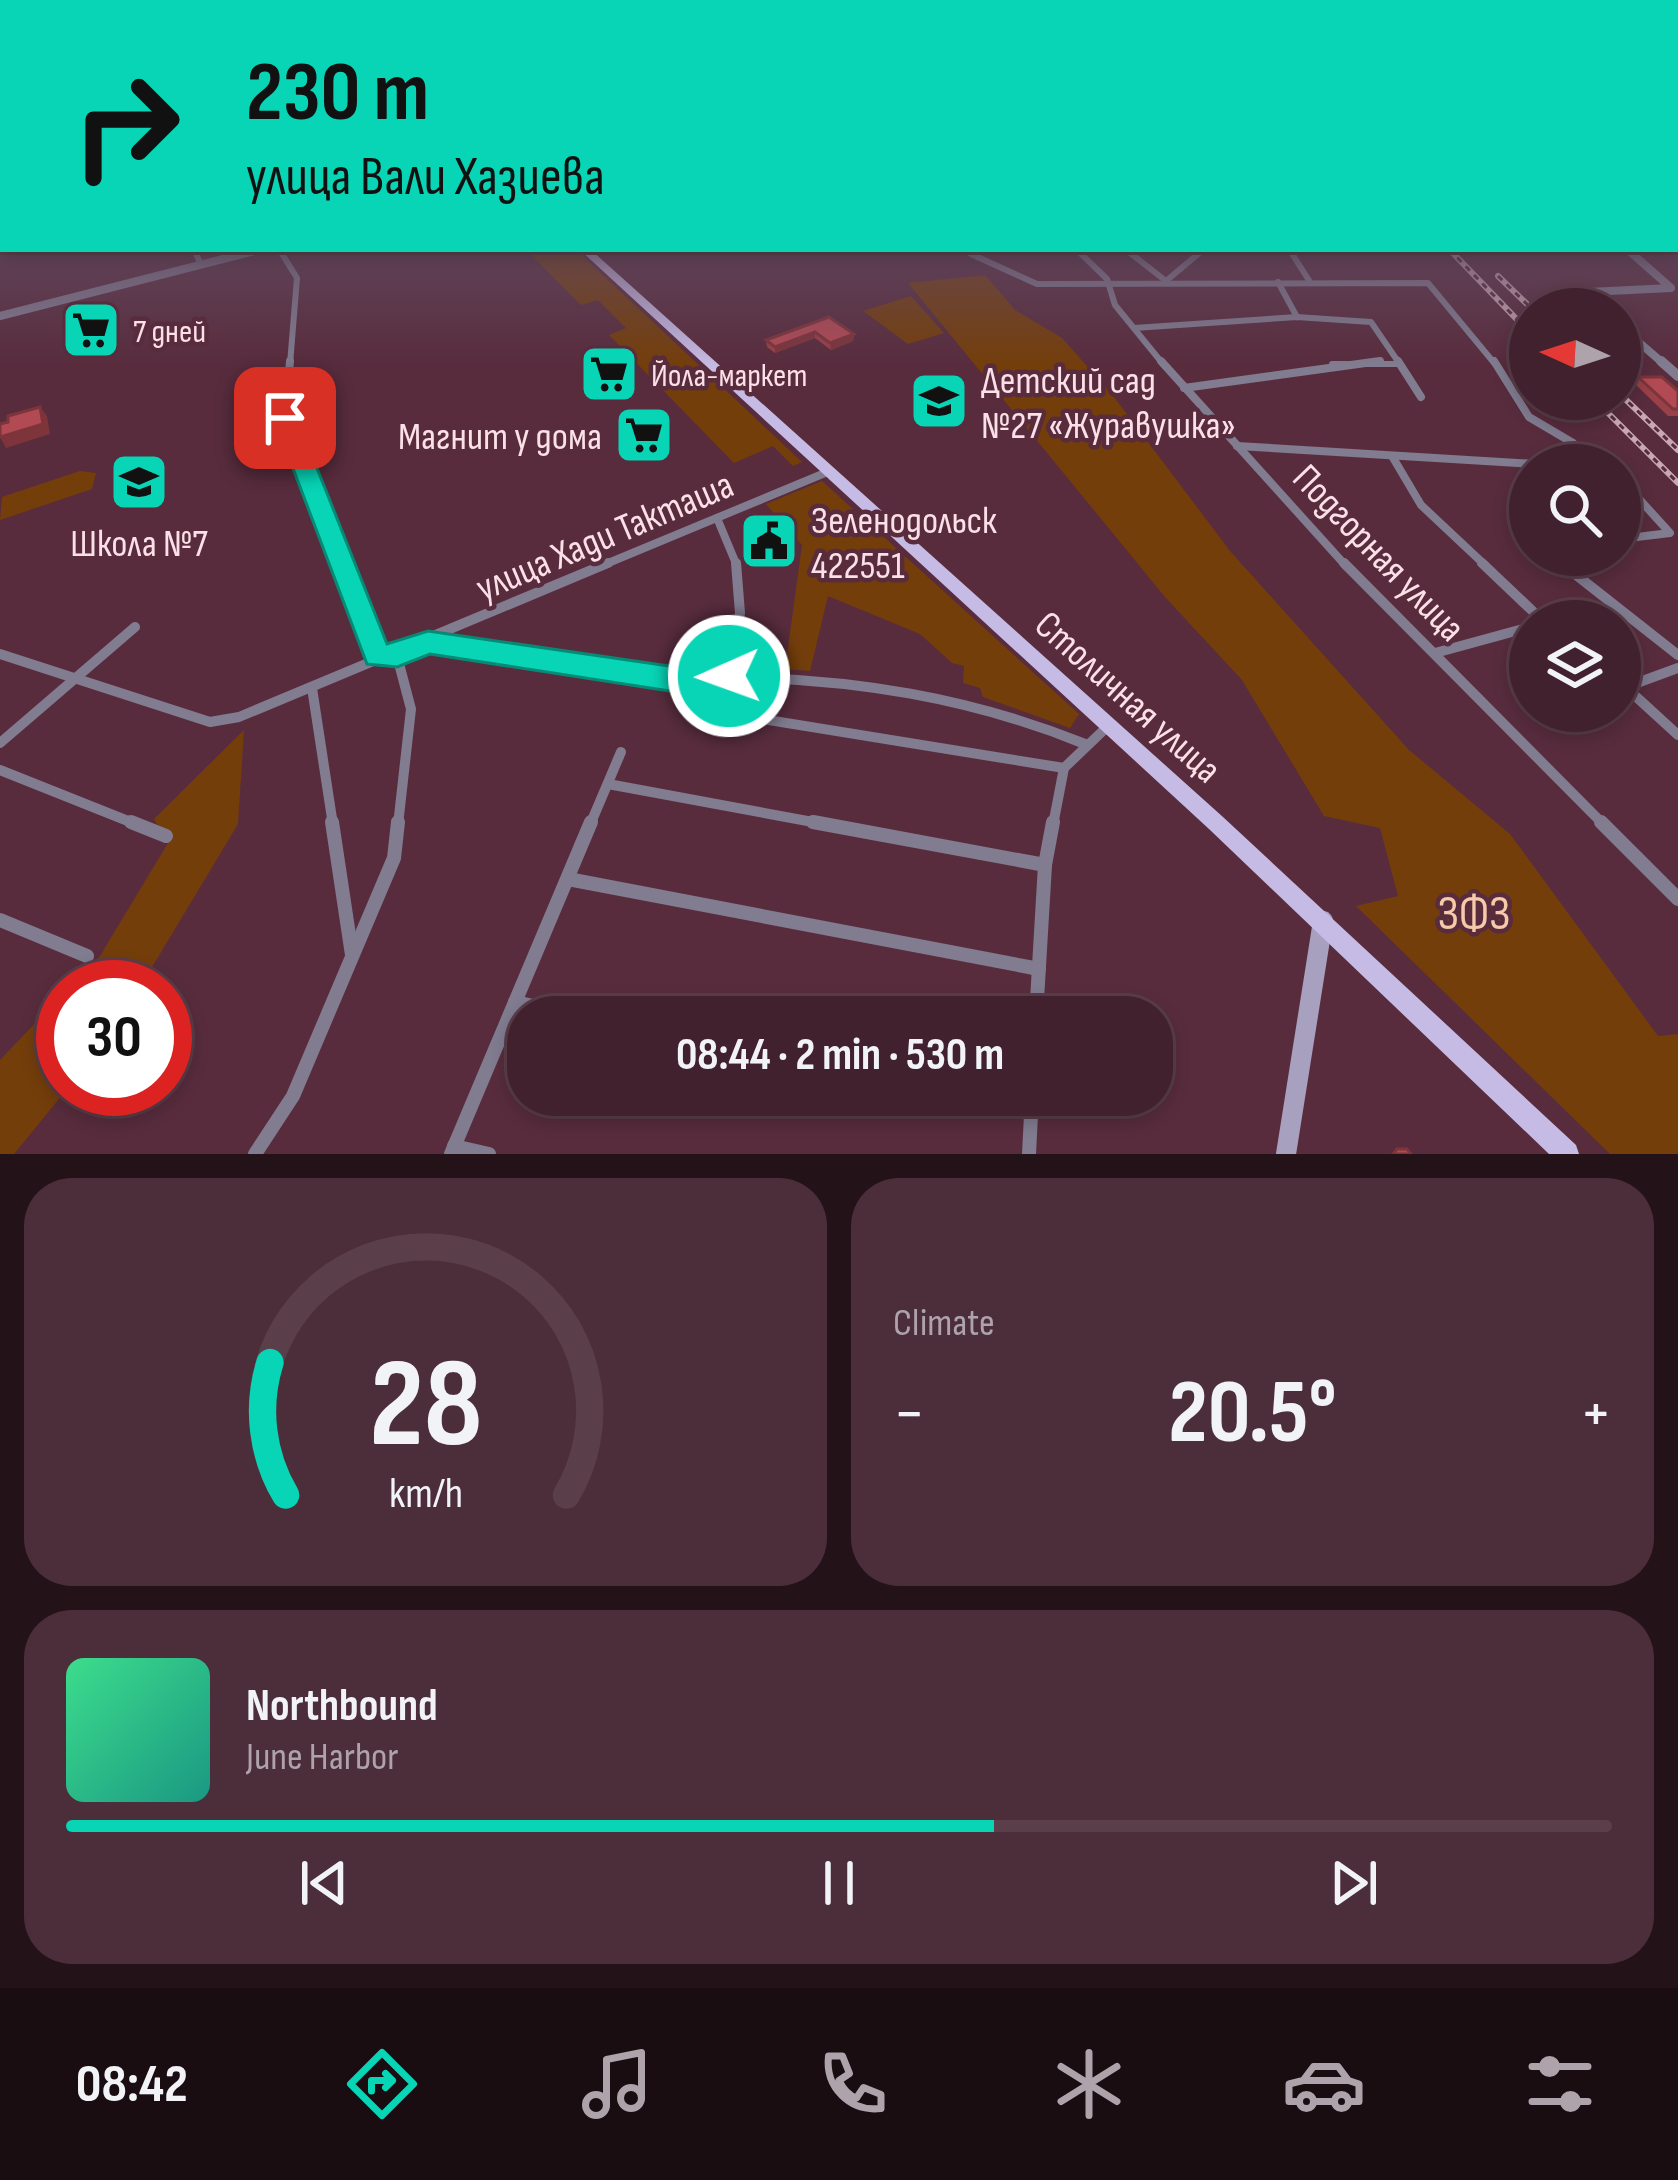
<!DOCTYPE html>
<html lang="en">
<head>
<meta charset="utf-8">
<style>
  :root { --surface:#42212e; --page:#4c2e3a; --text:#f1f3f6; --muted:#aea3aa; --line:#5a3e4a; --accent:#07d5b6 }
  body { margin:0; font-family:"Sofia Sans Condensed",sans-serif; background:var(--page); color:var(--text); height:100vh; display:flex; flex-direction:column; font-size:45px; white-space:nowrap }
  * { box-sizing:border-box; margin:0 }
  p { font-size:39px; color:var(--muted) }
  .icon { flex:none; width:66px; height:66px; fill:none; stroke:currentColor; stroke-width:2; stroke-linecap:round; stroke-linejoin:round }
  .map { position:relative; height:1154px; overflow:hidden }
  .drawer { display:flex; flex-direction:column; gap:24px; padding:24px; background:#241219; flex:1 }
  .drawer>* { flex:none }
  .hud { position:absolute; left:0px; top:0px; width:1680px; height:252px; box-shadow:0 6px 18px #0003,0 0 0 3px var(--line); background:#07d5b6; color:#111; overflow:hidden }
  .needle { width:78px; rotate:273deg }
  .controls { position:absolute; left:1509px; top:288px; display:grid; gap:24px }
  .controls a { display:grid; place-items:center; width:132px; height:132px; border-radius:50%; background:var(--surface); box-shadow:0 6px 18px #0003,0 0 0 3px var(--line); font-size:60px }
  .speed { position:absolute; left:36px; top:960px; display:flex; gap:24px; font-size:60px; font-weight:700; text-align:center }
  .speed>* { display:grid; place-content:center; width:156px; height:156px; border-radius:50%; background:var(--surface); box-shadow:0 6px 18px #0003,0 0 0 3px var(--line); line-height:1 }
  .speed .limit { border:18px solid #d22; background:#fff; color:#111 }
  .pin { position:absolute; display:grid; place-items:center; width:102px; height:102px; color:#fff; margin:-51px; border-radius:24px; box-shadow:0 6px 18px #0006 }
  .me { position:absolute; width:132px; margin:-66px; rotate:268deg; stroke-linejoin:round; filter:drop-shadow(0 0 9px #0008) }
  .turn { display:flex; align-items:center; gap:42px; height:252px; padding:0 48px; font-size:54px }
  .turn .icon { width:156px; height:156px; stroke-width:2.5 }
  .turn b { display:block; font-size:84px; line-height:102px }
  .big { font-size:90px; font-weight:700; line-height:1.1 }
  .drawer .widget { flex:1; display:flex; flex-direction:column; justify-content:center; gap:18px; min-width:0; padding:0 42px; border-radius:48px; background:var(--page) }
  .drawer .dial { align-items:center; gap:0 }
  .dial svg { height:312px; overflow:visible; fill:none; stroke:var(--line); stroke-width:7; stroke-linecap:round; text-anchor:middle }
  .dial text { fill:var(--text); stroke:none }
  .song { display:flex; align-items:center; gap:36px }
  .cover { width:144px; height:144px; border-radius:18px; background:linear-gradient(135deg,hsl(150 70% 55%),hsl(170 70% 35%)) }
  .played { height:12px; border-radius:6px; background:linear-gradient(90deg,var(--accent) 60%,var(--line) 60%) }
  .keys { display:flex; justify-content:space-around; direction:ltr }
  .heat { display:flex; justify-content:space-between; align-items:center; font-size:66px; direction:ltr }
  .drawer .tiles { flex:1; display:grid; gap:24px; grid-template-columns:1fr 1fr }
  .widget:last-child { grid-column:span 2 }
  .trip { position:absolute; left:507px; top:996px; width:666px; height:120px; border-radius:48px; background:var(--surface); box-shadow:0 6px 18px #0003,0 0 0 3px var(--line); font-weight:700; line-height:120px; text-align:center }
  .dock { display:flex; height:192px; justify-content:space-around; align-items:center; background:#1a0d12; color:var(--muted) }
  .dock .icon { width:84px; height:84px }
  .dock .on { color:var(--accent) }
  .dock b { font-size:54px; color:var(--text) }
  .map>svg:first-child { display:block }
</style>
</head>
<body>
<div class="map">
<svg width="1678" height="1154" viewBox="0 0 1678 1154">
  <rect width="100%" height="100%" fill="#582c3d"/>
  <g fill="#743e0b">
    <polygon points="525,249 575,249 802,462 793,466 773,446 734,463 609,335 626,328 598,300 581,305"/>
    <polygon points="985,275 1015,310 1062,338 1111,393 1230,551 1409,750 1510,834 1658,1036 1678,1034 1678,1154 1610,1154 1356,906 1398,896 1380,828 1324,816 1242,680 1165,597 908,283"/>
    <polygon points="911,296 944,333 908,344 863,311"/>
    <polygon points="80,471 96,473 92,489 0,520 2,497"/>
    <polygon points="822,481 1079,714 1070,728 983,697 980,688 963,683 964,666 952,663 920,634 828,596 810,671 785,669 802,545 766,504"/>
    <polygon points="244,730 238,824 140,987 70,987 100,956 168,843 154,819"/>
    <polygon points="63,994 63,1089 67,1089 14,1154 0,1154 0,1060"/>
  </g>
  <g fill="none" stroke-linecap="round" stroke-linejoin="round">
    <g stroke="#817c90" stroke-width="6">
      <polyline points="194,249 201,265"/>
      <polyline points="279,249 297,278 290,364"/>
      <polyline points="972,249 971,254 1037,284 1428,283 1495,364"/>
      <polyline points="1076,249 1107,279 1115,305 1163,364"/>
      <polyline points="1125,249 1166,281 1204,249"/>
      <polyline points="1289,249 1310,282"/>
      <polyline points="1278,282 1297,317"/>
      <polyline points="1134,328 1297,317 1371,322 1397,360"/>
      <polyline points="1332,364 1400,364"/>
    </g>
    <g stroke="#817c90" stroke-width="8">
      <polyline points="290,361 285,418 342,566"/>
      <polyline points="1161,361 1346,566"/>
      <polyline points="1398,361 1421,397"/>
      <polyline points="1494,361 1529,417 1573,443 1594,465"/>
      <polyline points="1184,388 1380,361"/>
      <polyline points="1237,446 1552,465"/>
      <polyline points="1392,456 1421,505 1486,566"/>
      <polyline points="1620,486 1630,489 1670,533 1620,539"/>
      <polyline points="717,518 737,566"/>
      <polyline points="1530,519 1515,520 1530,537"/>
      <polyline points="1550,555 1565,566"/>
      <polyline points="601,566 825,473"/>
      <polyline points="1587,566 1601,555"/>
    </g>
    <g stroke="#817c90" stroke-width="10">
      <polyline points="341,563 377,656"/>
      <path d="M736,563L740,613L729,677C854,679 969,697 1085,744"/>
      <polyline points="1344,563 1604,825"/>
      <polyline points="1482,563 1543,621"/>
      <polyline points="1561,563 1678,655"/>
      <polyline points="1577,575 1591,563"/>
      <polyline points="428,642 676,679 729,677"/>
      <polyline points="1435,653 1530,627"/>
      <polyline points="0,654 210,722 239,717 608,563"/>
      <polyline points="397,656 411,709 398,825"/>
      <polyline points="1620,682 1678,735"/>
      <polyline points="1626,687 1678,668"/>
      <polyline points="312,688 333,825"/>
      <polyline points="713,711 1064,768"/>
      <polyline points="0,743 135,627"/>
      <polyline points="0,770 138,825"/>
      <polyline points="608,784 829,825"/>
      <polyline points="590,825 621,752"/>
      <polyline points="1053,825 1064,768 1108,726"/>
    </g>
    <g stroke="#817c90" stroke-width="14">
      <polyline points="131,822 166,836"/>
      <polyline points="332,822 352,955"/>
      <polyline points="813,822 1045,865"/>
      <polyline points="1601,822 1678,899"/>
      <polyline points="568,879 1039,969"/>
      <polyline points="0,920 87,956"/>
      <polyline points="515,1002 585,1017"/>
      <polyline points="1036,1017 1045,865 1053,822"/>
      <polyline points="955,1095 1031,1111"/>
      <polyline points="454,1146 489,1154"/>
      <polyline points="255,1154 293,1096 394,858 398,822"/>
      <polyline points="451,1154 591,822"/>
      <polyline points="1029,1154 1032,1095"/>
    </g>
    <g stroke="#817c90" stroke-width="8">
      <polyline points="1627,249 1670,287"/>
      <polyline points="1600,309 1588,292 1671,288"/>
      <polyline points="0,316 262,249"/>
      <polyline points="1620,326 1664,364"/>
    </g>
    <polyline stroke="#817c90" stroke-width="10" points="1661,361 1678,376"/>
    <polyline stroke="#a8a0bf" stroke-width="20" points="1286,1154 1323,921"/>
    <polygon fill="#c6bbe4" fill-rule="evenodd" points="579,249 590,249 1223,817 1576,1145 1579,1154 1549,1154 1209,829"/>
    <g stroke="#c8a7b2" stroke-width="6">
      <g id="rail">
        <polyline points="1449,249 1530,333"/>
        <polyline points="1498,276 1532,309"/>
        <polyline points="1620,394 1678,450"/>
        <polyline points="1594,399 1678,483"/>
      </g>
    </g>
    <use href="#rail" stroke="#582c3d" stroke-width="3" stroke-dasharray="6" stroke-linecap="butt"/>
  </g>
  <g fill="#994048">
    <polygon points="829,317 854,334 853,341 831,350 815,338 775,353 767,347 766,340"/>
    <polygon points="1638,377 1678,391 1678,416 1668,416 1634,383"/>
  </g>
  <g fill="#7d343b">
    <polygon points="815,332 815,338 775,353 775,347"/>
    <polygon points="854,334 853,341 831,350 830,343"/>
    <polygon points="40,407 47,416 50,434 6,448 0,437"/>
  </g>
  <g fill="#b24a54" stroke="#7d343b" stroke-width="3">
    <polygon points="829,317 854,334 830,343 815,332 775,347 766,340"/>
    <polygon points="1638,377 1662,377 1678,391 1678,409 1673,409"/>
    <polygon points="40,407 43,424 0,437 0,424 8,422 8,416"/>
    <polygon points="1397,1149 1407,1149 1411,1154 1393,1154"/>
  </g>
  <linearGradient id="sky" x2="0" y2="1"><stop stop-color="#301822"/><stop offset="0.56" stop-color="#644b62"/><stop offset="1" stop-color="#644b62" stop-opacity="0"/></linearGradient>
  <rect width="1678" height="366" fill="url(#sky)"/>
  <polygon fill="#07d5b6" stroke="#058a76" stroke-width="3" points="285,411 297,418 387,644 428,631 676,667 740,668 744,676 740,685 676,692 430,654 397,667 367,664 274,418"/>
  <defs>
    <g id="supermarket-square" transform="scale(3)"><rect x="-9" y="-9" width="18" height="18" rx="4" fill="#07d5b6" stroke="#582c3d"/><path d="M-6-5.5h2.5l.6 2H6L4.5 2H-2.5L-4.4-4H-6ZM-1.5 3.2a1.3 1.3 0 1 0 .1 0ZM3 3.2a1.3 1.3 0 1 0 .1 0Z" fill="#111"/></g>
    <g id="school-square" transform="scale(3)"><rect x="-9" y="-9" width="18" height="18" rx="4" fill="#07d5b6" stroke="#582c3d"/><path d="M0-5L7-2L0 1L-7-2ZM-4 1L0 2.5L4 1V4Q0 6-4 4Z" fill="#111"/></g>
    <g id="civic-square" transform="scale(3)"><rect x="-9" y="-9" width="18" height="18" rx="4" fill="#07d5b6" stroke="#582c3d"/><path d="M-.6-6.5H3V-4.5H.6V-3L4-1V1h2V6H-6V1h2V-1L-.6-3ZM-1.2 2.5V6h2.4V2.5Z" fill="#111"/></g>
  </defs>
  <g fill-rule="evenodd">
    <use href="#supermarket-square" x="91" y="330"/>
    <use href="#supermarket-square" x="609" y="374"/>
    <use href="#school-square" x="939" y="401"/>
    <use href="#supermarket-square" x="644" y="435"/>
    <use href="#school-square" x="139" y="482"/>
    <use href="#civic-square" x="769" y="541"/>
  </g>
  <g text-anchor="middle" stroke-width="9" stroke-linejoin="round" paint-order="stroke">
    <g font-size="33" fill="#fce0e8" stroke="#582c3d" text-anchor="start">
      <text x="133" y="342">7 дней</text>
      <text x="651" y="386">Йола-маркет</text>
    </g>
    <g font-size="39" fill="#fce0e8" stroke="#582c3d" text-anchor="start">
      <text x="981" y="393">Детский сад<tspan x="981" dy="45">№27 «Журавушка»</tspan></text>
      <text x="602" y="449" text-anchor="end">Магнит у дома</text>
      <text x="811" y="533">Зеленодольск<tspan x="811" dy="45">422551</tspan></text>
      <text x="139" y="556" text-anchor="middle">Школа №7</text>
    </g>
    <g font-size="39" fill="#fce0e8" stroke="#582c3d">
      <text transform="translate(604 535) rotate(-23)" y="14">улица Хади Такташа</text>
      <text transform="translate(1380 552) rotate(46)" y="14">Подгорная улица</text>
      <text transform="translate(1129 696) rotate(42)" y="14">Столичная улица</text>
    </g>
    <g font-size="48" fill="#f6c9a9" stroke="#582c3d">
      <text x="1474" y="929">ЗФЗ</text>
    </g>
  </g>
</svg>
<div class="controls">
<a><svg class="needle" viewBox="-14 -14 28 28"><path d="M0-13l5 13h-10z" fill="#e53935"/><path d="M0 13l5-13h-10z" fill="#aea3aa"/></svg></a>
<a><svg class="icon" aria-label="search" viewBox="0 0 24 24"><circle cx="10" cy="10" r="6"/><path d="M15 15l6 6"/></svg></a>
<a><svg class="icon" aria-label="layers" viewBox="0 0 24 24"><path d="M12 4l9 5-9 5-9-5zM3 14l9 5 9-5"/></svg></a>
</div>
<div class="speed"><div class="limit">30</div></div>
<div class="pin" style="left:285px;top:418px;background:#d93025"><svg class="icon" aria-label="arrive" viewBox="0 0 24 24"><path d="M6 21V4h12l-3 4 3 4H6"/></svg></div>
<svg class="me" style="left:729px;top:676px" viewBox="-20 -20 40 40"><circle r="17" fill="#07d5b6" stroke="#fff" stroke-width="3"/><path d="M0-11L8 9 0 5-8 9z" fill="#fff"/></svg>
<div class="trip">08:44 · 2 min · 530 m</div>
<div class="hud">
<div class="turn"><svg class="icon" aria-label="right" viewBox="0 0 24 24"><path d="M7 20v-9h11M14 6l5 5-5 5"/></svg><div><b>230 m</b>улица Вали Хазиева</div></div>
</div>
</div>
<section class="drawer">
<div class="tiles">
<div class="widget dial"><svg viewBox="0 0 100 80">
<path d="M14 69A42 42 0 1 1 86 69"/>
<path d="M14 69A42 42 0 0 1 10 35" stroke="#07d5b6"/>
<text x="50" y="56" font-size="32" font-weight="700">28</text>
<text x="50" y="72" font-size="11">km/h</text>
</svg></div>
<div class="widget"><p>Climate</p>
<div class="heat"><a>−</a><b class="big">20.5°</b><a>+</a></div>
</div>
<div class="widget">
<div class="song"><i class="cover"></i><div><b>Northbound</b><p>June Harbor</p></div></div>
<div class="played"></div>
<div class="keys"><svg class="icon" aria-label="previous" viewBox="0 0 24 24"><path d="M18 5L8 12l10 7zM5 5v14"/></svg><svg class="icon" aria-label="pause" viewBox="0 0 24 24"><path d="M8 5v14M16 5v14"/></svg><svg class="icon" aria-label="next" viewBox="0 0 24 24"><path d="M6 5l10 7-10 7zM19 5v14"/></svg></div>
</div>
</div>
</section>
<nav class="dock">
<b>08:42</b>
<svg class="icon on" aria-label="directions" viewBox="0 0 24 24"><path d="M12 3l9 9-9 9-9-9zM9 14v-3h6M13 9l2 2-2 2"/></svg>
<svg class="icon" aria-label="music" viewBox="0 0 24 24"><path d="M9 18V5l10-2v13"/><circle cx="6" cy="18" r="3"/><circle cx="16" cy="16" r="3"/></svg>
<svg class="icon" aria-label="phone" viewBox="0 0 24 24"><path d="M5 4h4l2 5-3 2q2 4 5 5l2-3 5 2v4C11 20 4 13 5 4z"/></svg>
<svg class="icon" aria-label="climate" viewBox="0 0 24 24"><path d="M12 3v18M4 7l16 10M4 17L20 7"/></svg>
<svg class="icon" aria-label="car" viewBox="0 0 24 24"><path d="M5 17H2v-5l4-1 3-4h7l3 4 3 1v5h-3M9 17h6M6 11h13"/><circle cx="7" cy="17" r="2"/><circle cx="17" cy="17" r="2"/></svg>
<svg class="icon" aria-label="filters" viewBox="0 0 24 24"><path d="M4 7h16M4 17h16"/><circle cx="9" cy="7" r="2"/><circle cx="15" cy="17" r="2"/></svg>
</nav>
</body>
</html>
